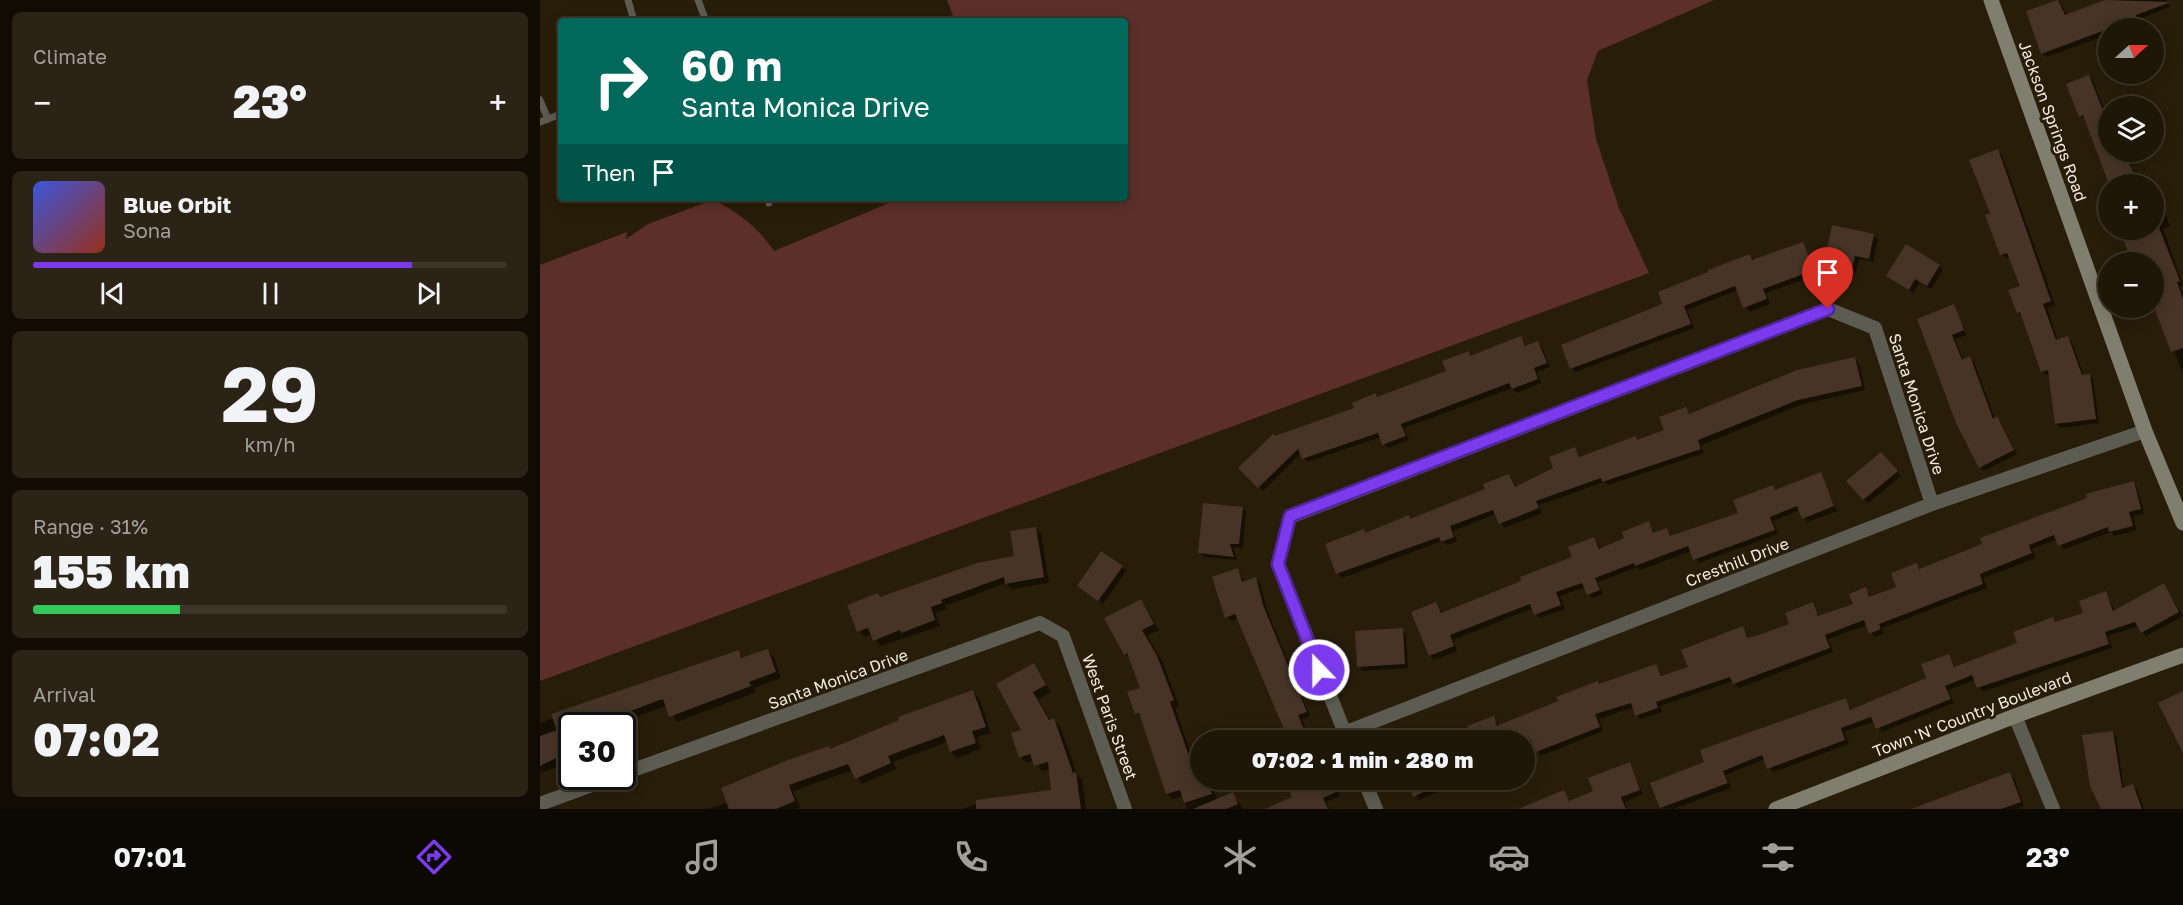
<!DOCTYPE html>
<html lang="en">
<head>
<meta charset="utf-8">
<style>
  :root { --surface:#1e1607; --page:#2b2315; --text:#f1f3f6; --muted:#a19f9b; --line:#3c3528; --accent:#7c3aed }
  body { margin:0; font-family:"Golos Text",sans-serif; background:var(--page); color:var(--text); height:100vh; display:flex; flex-direction:column; font-size:22px; white-space:nowrap }
  * { box-sizing:border-box; margin:0 }
  p { font-size:20px; color:var(--muted) }
  .icon { flex:none; width:33px; height:33px; fill:none; stroke:currentColor; stroke-width:2; stroke-linecap:round; stroke-linejoin:round }
  .map { position:relative; flex:1; overflow:hidden }
  .side { display:flex; flex-direction:column; gap:12px; padding:12px; background:#100c04; width:540px }
  .side>* { flex:none }
  .top-card { position:absolute; left:18px; top:18px; width:570px; height:183px; border-radius:6px; box-shadow:0 3px 15px #0003,0 0 0 2px var(--line); background:#00695c; color:#fff; overflow:hidden }
  .needle { width:39px; rotate:69deg }
  .tools { position:absolute; left:1558px; top:18px; display:grid; gap:12px }
  .tools a { display:grid; place-items:center; width:66px; height:66px; border-radius:50%; background:var(--surface); box-shadow:0 3px 15px #0003,0 0 0 2px var(--line); font-size:30px }
  .speed { position:absolute; left:18px; top:712px; display:flex; gap:12px; font-size:30px; font-weight:700; text-align:center }
  .speed>* { display:grid; place-content:center; width:78px; height:78px; border-radius:50%; background:var(--surface); box-shadow:0 3px 15px #0003,0 0 0 2px var(--line); line-height:1 }
  .speed .limit { border:3px solid #111; border-radius:9px; background:#fff; color:#111 }
  .pin { position:absolute; display:grid; place-items:center; width:51px; height:51px; color:#fff; margin:-62px -26px; border-radius:50% 50% 50% 0; rotate:-45deg; box-shadow:0 0 6px #0007 }
  .pin .icon { rotate:45deg }
  .me { position:absolute; width:66px; margin:-33px; rotate:338deg; stroke-linejoin:round; filter:drop-shadow(0 0 4px #0008) }
  .turn { display:flex; align-items:center; gap:21px; height:126px; padding:0 24px; font-size:27px }
  .turn .icon { width:78px; height:78px; stroke-width:2.5 }
  .turn b { display:block; font-size:42px; line-height:51px }
  .then { display:flex; align-items:center; height:57px; padding:0 24px; background:#0003; gap:12px; font-size:22px }
  .big { font-size:45px; font-weight:800; line-height:1.1 }
  .side .card { flex:1; display:flex; flex-direction:column; justify-content:center; gap:9px; min-width:0; padding:0 21px; border-radius:9px; background:var(--page) }
  .side .dial { align-items:center; gap:0 }
  .dial b { font-size:78px; line-height:1 }
  .song { display:flex; align-items:center; gap:18px }
  .cover { width:72px; height:72px; border-radius:9px; background:linear-gradient(135deg,hsl(230 70% 55%),hsl(10 70% 35%)) }
  .played { height:6px; border-radius:3px; background:linear-gradient(90deg,var(--accent) 80%,var(--line) 80%) }
  .keys { display:flex; justify-content:space-around; direction:ltr }
  .heat { display:flex; justify-content:space-between; align-items:center; font-size:33px; direction:ltr }
  .charge { height:9px; border-radius:4px; background:linear-gradient(90deg,#34c759 31%,var(--line) 0) }
  .trip { position:absolute; left:650px; top:730px; width:345px; height:60px; border-radius:30px; background:var(--surface); box-shadow:0 3px 15px #0003,0 0 0 2px var(--line); font-weight:800; line-height:60px; text-align:center }
  .menu { display:flex; height:96px; justify-content:space-around; align-items:center; background:#0c0903; color:var(--muted) }
  .menu .icon { width:42px; height:42px }
  .menu .selected { color:var(--accent) }
  .menu b { font-size:27px; color:var(--text) }
  main { display:flex; flex:1; min-height:0 }
  .map>svg:first-child { display:block }
</style>
</head>
<body>
<main>
<section class="side">
<div class="card"><p>Climate</p>
<div class="heat"><a>−</a><b class="big">23°</b><a>+</a></div>
</div>
<div class="card">
<div class="song"><i class="cover"></i><div><b>Blue Orbit</b><p>Sona</p></div></div>
<div class="played"></div>
<div class="keys"><svg class="icon" aria-label="previous" viewBox="0 0 24 24"><path d="M18 5L8 12l10 7zM5 5v14"/></svg><svg class="icon" aria-label="pause" viewBox="0 0 24 24"><path d="M8 5v14M16 5v14"/></svg><svg class="icon" aria-label="next" viewBox="0 0 24 24"><path d="M6 5l10 7-10 7zM19 5v14"/></svg></div>
</div>
<div class="card dial"><b>29</b><p>km/h</p></div>
<div class="card"><p>Range · 31%</p><b class="big">155 km</b><div class="charge"></div></div>
<div class="card"><p>Arrival</p><b class="big">07:02</b></div>
</section>
<div class="map">
<svg width="1643" height="809" viewBox="0 0 1643 809">
  <rect width="100%" height="100%" fill="#281d09"/>
  <path fill="#5d2f2a" d="M407,0H1174L1058,51L1047,80L1056,139L1079,208L1109,273L0,681V265L87,232L86,239L108,224L173,200C198,212 218,227 234,251L361,198H585V21H415Z"/>
  <g fill="#0007">
    <polygon points="1568,0 1627,0 1630,7 1599,19 1600,22 1583,28 1569,28 1569,34 1507,57 1502,53 1488,12 1519,1 1527,15"/>
    <polygon points="1549,77 1553,81 1569,122 1569,152 1586,152 1592,167 1570,176 1546,119 1540,116"/>
    <polygon points="1458,151 1462,155 1515,305 1507,308 1518,341 1528,338 1532,342 1544,376 1549,375 1553,379 1559,423 1521,428 1517,424 1510,374 1506,375 1502,371 1483,317 1478,313 1470,291 1482,287 1470,257 1466,258 1462,254 1452,214"/>
    <polygon points="1609,178 1614,184 1593,184"/>
    <polygon points="1614,185 1630,226 1623,229 1643,285 1640,287 1643,294 1643,373 1614,302 1614,262 1592,262 1579,230 1614,230"/>
    <polygon points="1333,235 1338,239 1333,262 1319,259 1316,272 1290,266 1286,262"/>
    <polygon points="1262,244 1277,275 1226,293 1230,304 1209,312 1198,290 1147,310 1154,328 1035,372 1031,368 1124,305 1210,256 1215,261"/>
    <polygon points="1399,266 1403,270 1391,289 1380,282 1373,293 1348,276"/>
    <polygon points="1413,306 1427,335 1415,339 1423,360 1429,358 1434,362 1455,419 1461,423 1477,454 1444,471 1440,467 1379,320"/>
    <polygon points="981,338 987,347 998,343 1002,347 1010,367 997,372 1001,383 977,393 972,388 864,428 869,440 848,448 841,437 767,462 761,453 723,491 701,468 734,438 816,409 836,395 839,398 908,372 928,353 932,357"/>
    <polygon points="1315,359 1319,363 1325,390 1263,404 1161,445 1164,453 1068,485 1064,482 999,505 1002,513 964,528 956,514 913,531 917,541 907,545 902,541 802,578 798,573 823,531 826,534 868,517 871,520 947,490 969,475 977,488 1015,469 1035,449 1041,458 1095,438 1099,441 1126,431 1145,408 1150,415"/>
    <polygon points="1345,458 1361,476 1328,503 1324,499"/>
    <polygon points="1280,474 1297,511 1267,522 1260,510 1233,521 1238,534 1159,563 1151,551 1100,570 1097,567 1058,582 1063,594 1052,598 1045,587 1020,596 1025,609 1000,618 993,608 913,640 917,651 894,660 890,656 873,613 896,604 903,614 983,581 1034,558 1054,538 1061,549 1086,539 1108,523 1115,534 1126,530 1132,537 1200,514 1232,487 1236,491"/>
    <polygon points="1593,483 1597,487 1604,513 1593,516 1596,530 1574,536 1571,532 1524,549 1517,539 1492,549 1496,558 1443,578 1447,588 1342,628 1344,634 1334,637 1327,625 1288,639 1293,652 1199,688 1193,681 1120,706 1122,712 1100,719 1094,707 1059,719 1063,731 1001,756 995,744 984,749 984,741 935,741 929,727 953,717 959,726 1020,702 1058,682 1060,685 1116,666 1123,677 1149,668 1202,628 1209,639 1251,625 1272,604 1280,617 1315,604 1325,589 1331,598 1358,588 1377,565 1382,570"/>
    <polygon points="702,508 706,512 703,548 693,547 697,560 664,557 660,553"/>
    <polygon points="496,528 501,534 509,583 472,589 466,583 405,606 407,609 395,613 400,626 340,646 332,634 325,637 319,631 341,598 475,557"/>
    <polygon points="582,567 586,571 563,604 539,586"/>
    <polygon points="698,570 705,583 715,579 720,583 727,610 770,716 762,719 770,741 740,741 738,736 747,732 698,618 691,621 687,617"/>
    <polygon points="1624,585 1643,616 1606,636 1599,626 1568,636 1572,648 1442,692 1435,680 1408,690 1414,703 1342,732 1335,721 1304,732 1309,744 1233,772 1225,759 1186,775 1191,788 1133,809 1121,808 1112,784 1166,763 1305,700 1312,710 1388,679 1408,655 1416,668 1479,644 1513,619 1517,623 1545,614 1566,593 1575,611"/>
    <polygon points="601,601 619,630 607,636 623,663 639,706 635,708 652,757 660,756 660,780 671,780 677,800 693,794 703,809 647,809 643,796 633,799 627,793 603,720 597,714 589,693 602,688 592,661 585,654"/>
    <polygon points="862,630 866,634 868,668 823,671 819,666"/>
    <polygon points="228,651 234,657 241,678 214,688 216,692 137,722 127,706 95,717 98,727 82,734 82,726 32,726 32,759 22,762 23,765 0,773 0,723 198,652 205,659"/>
    <polygon points="494,665 511,692 498,699 511,721 514,720 520,726 537,775 542,780 546,809 423,809 437,804 513,791 510,769 502,771 494,760 487,763 481,757"/>
    <polygon points="433,692 439,698 451,733 437,737 441,749 417,758 411,752 407,742 353,762 356,769 322,784 313,770 253,791 260,807 255,809 168,809 188,802 291,750"/>
    <polygon points="1572,732 1576,736 1584,789 1592,786 1597,790 1604,809 1562,809"/>
    <polygon points="1089,764 1103,794 1085,802 1087,809 1003,809 1024,792 1030,802 1055,792"/>
    <polygon points="1470,774 1474,778 1484,806 1476,809 1385,809"/>
    <polygon points="756,780 793,780 800,796 786,802 789,809 743,809 754,798 758,784"/>
    <polygon points="867,780 921,780 921,781 879,800"/>
  </g>
  <g fill="#473427">
    <polygon points="1518,0 1525,15 1565,0 1631,2 1596,15 1597,18 1501,54 1486,11"/>
    <polygon points="1549,75 1569,126 1569,152 1585,152 1597,184 1569,184 1543,115 1539,117 1526,84"/>
    <polygon points="1458,149 1511,301 1503,304 1516,340 1528,336 1542,375 1550,374 1556,419 1515,424 1508,370 1501,372 1480,312 1477,313 1468,290 1480,286 1467,253 1460,255 1445,215 1450,213 1429,160"/>
    <polygon points="1614,215 1640,281 1637,282 1643,299 1643,348 1631,352 1614,307 1614,262 1592,262 1579,230 1614,230"/>
    <polygon points="1292,225 1334,234 1329,259 1315,256 1312,269 1284,263"/>
    <polygon points="1263,242 1274,270 1223,289 1227,299 1203,308 1195,286 1144,306 1151,324 1030,369 1021,345 1122,304 1118,292 1168,272 1168,270 1210,254 1212,260"/>
    <polygon points="1366,244 1400,265 1387,286 1375,279 1369,290 1346,276"/>
    <polygon points="1414,304 1424,330 1412,335 1422,360 1430,356 1453,419 1457,416 1474,450 1439,468 1416,423 1377,319"/>
    <polygon points="981,336 985,346 998,341 1007,363 994,368 998,379 972,389 969,383 861,424 866,436 842,445 838,433 762,459 758,449 718,488 698,468 733,434 735,436 814,408 812,403 836,393 837,397 906,371 902,361 929,351 930,356"/>
    <polygon points="1315,357 1322,386 1258,400 1158,440 1161,449 1062,482 1061,478 996,501 999,508 959,524 953,510 910,526 914,537 901,542 899,537 796,574 785,544 824,529 825,533 869,515 870,519 945,489 943,484 969,474 975,487 1013,468 1009,457 1035,447 1039,457 1096,436 1097,440 1124,430 1119,417 1146,407 1149,414 1257,370"/>
    <polygon points="1341,452 1358,471 1323,500 1306,481"/>
    <polygon points="1281,472 1294,506 1262,519 1257,506 1230,517 1235,530 1153,560 1148,546 1095,566 1094,563 1055,578 1060,590 1047,595 1042,583 1016,592 1021,605 994,615 990,604 910,635 914,646 889,656 871,612 896,602 901,613 981,581 980,577 1032,557 1028,547 1054,537 1059,549 1084,538 1082,532 1109,521 1113,533 1127,528 1130,536 1198,513 1193,500 1233,485 1235,490"/>
    <polygon points="1594,481 1601,509 1589,512 1593,526 1569,532 1568,527 1518,546 1514,535 1489,545 1492,553 1440,574 1443,584 1339,624 1341,629 1329,634 1324,620 1285,635 1290,648 1193,684 1190,677 1116,702 1118,708 1095,716 1091,703 1055,714 1060,727 996,752 991,740 933,741 927,726 954,716 957,726 1018,701 1016,697 1058,681 1059,684 1116,664 1121,676 1148,667 1141,650 1203,626 1207,638 1222,634 1249,624 1245,613 1273,602 1278,616 1313,604 1309,594 1326,587 1329,597 1356,587 1351,573 1377,563 1379,569 1442,544 1440,538 1547,498 1546,494"/>
    <polygon points="663,503 703,507 699,544 690,544 694,557 658,553"/>
    <polygon points="496,527 504,577 465,584 464,577 401,600 402,603 391,607 395,620 361,633 360,630 333,641 328,628 317,632 307,605 338,593 340,597 437,563 474,556 470,531"/>
    <polygon points="561,551 583,566 558,601 537,586"/>
    <polygon points="698,568 702,582 716,577 723,605 767,712 758,715 769,741 749,741 695,614 685,618 672,577"/>
    <polygon points="1624,583 1639,612 1601,633 1595,622 1565,632 1569,644 1437,688 1432,675 1405,686 1411,699 1336,729 1331,717 1301,728 1305,740 1227,769 1222,755 1183,771 1188,783 1120,808 1110,783 1164,762 1160,750 1306,698 1310,710 1386,678 1381,664 1409,654 1414,667 1477,643 1473,632 1513,617 1515,622 1543,613 1539,601 1566,591 1573,611"/>
    <polygon points="601,599 614,624 602,630 617,656 634,700 630,702 649,756 660,753 660,780 667,780 672,794 644,803 640,790 626,794 599,713 595,714 587,692 600,688 587,653 584,655 564,618"/>
    <polygon points="863,628 865,664 817,667 815,631"/>
    <polygon points="228,649 236,672 209,682 211,686 129,717 123,699 90,711 94,722 82,726 32,726 32,764 26,753 0,766 0,736 17,730 11,714 199,650 201,658"/>
    <polygon points="494,663 506,685 493,692 509,720 514,718 533,773 536,772 541,809 436,809 436,800 511,790 508,762 494,766 490,754 479,758 471,733 481,730 456,684"/>
    <polygon points="433,690 446,727 432,731 436,743 410,752 404,735 348,756 351,763 315,779 308,764 249,785 255,801 236,809 189,809 181,788 248,760 289,746 290,749 359,720 358,717"/>
    <polygon points="1643,691 1643,753 1618,703"/>
    <polygon points="1573,731 1582,788 1593,784 1602,809 1561,809 1550,786 1542,735"/>
    <polygon points="1090,762 1100,790 1081,797 1086,809 978,809 1024,790 1029,801 1053,791 1048,778"/>
    <polygon points="1470,772 1481,802 1461,809 1371,809"/>
    <polygon points="765,780 792,780 796,792 783,798 788,809 725,809 752,797 748,787"/>
    <polygon points="866,780 910,780 873,797"/>
    <polygon points="693,792 698,804 686,809 653,809"/>
  </g>
  <g fill="none" stroke-linecap="round" stroke-linejoin="round">
    <g stroke="#5c5c52" stroke-width="7">
      <polyline points="88,0 94,21"/>
      <polyline points="158,0 166,21"/>
      <polyline points="0,100 8,119"/>
      <polyline points="0,122 21,114"/>
      <polyline points="228,198 229,203"/>
    </g>
    <g stroke="#5c5c52" stroke-width="14">
      <polyline points="1475,716 1513,809"/>
      <polyline points="804,733 1392,504 1605,431"/>
      <polyline points="808,741 738,564 750,517 1288,309 1335,328 1392,504"/>
      <polyline points="82,774 500,623 523,636 585,809"/>
      <polyline points="824,780 836,809"/>
      <polyline points="0,804 74,777"/>
    </g>
    <g stroke="#807f6f" stroke-width="15">
      <polyline points="1451,0 1605,431 1643,523"/>
      <polyline points="1236,809 1475,716 1643,655"/>
    </g>
  </g>
  <g fill="none" stroke-linecap="round" stroke-linejoin="round">
    <g stroke="#51269a" stroke-width="15">
      <polyline id="route" points="779,670 738,564 750,516 1288,309"/>
    </g>
    <use href="#route" stroke="#7c3aed" stroke-width="10"/>
  </g>
  <g text-anchor="middle" stroke-width="6" stroke-linejoin="round" paint-order="stroke">
    <g font-size="16" fill="#f3ebdf" stroke="#281d09">
      <text transform="translate(1513 121) rotate(70)" y="6">Jackson Springs Road</text>
      <text transform="translate(1377 404) rotate(72)" y="6">Santa Monica Drive</text>
      <text transform="translate(1197 562) rotate(-21)" y="6">Cresthill Drive</text>
      <text transform="translate(298 679) rotate(-20)" y="6">Santa Monica Drive</text>
      <text transform="translate(1432 714) rotate(-21)" y="6">Town 'N' Country Boulevard</text>
      <text transform="translate(570 717) rotate(70)" y="6">West Paris Street</text>
    </g>
  </g>
</svg>
<div class="tools">
<a><svg class="needle" viewBox="-14 -14 28 28"><path d="M0-13l5 13h-10z" fill="#e53935"/><path d="M0 13l5-13h-10z" fill="#a19f9b"/></svg></a>
<a><svg class="icon" aria-label="layers" viewBox="0 0 24 24"><path d="M12 4l9 5-9 5-9-5zM3 14l9 5 9-5"/></svg></a>
<a>+</a>
<a>−</a>
</div>
<div class="speed"><div class="limit">30</div></div>
<div class="pin" style="left:1288px;top:309px;background:#d93025"><svg class="icon" aria-label="arrive" viewBox="0 0 24 24"><path d="M6 21V4h12l-3 4 3 4H6"/></svg></div>
<svg class="me" style="left:779px;top:670px" viewBox="-20 -20 40 40"><circle r="17" fill="#7c3aed" stroke="#fff" stroke-width="3"/><path d="M0-11L8 9 0 5-8 9z" fill="#fff"/></svg>
<div class="trip">07:02 · 1 min · 280 m</div>
<div class="top-card">
<div class="turn"><svg class="icon" aria-label="right" viewBox="0 0 24 24"><path d="M7 20v-9h11M14 6l5 5-5 5"/></svg><div><b>60 m</b>Santa Monica Drive</div></div>
<div class="then">Then<svg class="icon" aria-label="arrive" viewBox="0 0 24 24"><path d="M6 21V4h12l-3 4 3 4H6"/></svg></div>
</div>
</div>
</main>
<nav class="menu">
<b>07:01</b>
<svg class="icon selected" aria-label="directions" viewBox="0 0 24 24"><path d="M12 3l9 9-9 9-9-9zM9 14v-3h6M13 9l2 2-2 2"/></svg>
<svg class="icon" aria-label="music" viewBox="0 0 24 24"><path d="M9 18V5l10-2v13"/><circle cx="6" cy="18" r="3"/><circle cx="16" cy="16" r="3"/></svg>
<svg class="icon" aria-label="phone" viewBox="0 0 24 24"><path d="M5 4h4l2 5-3 2q2 4 5 5l2-3 5 2v4C11 20 4 13 5 4z"/></svg>
<svg class="icon" aria-label="climate" viewBox="0 0 24 24"><path d="M12 3v18M4 7l16 10M4 17L20 7"/></svg>
<svg class="icon" aria-label="car" viewBox="0 0 24 24"><path d="M5 17H2v-5l4-1 3-4h7l3 4 3 1v5h-3M9 17h6M6 11h13"/><circle cx="7" cy="17" r="2"/><circle cx="17" cy="17" r="2"/></svg>
<svg class="icon" aria-label="filters" viewBox="0 0 24 24"><path d="M4 7h16M4 17h16"/><circle cx="9" cy="7" r="2"/><circle cx="15" cy="17" r="2"/></svg>
<b>23°</b>
</nav>
</body>
</html>
